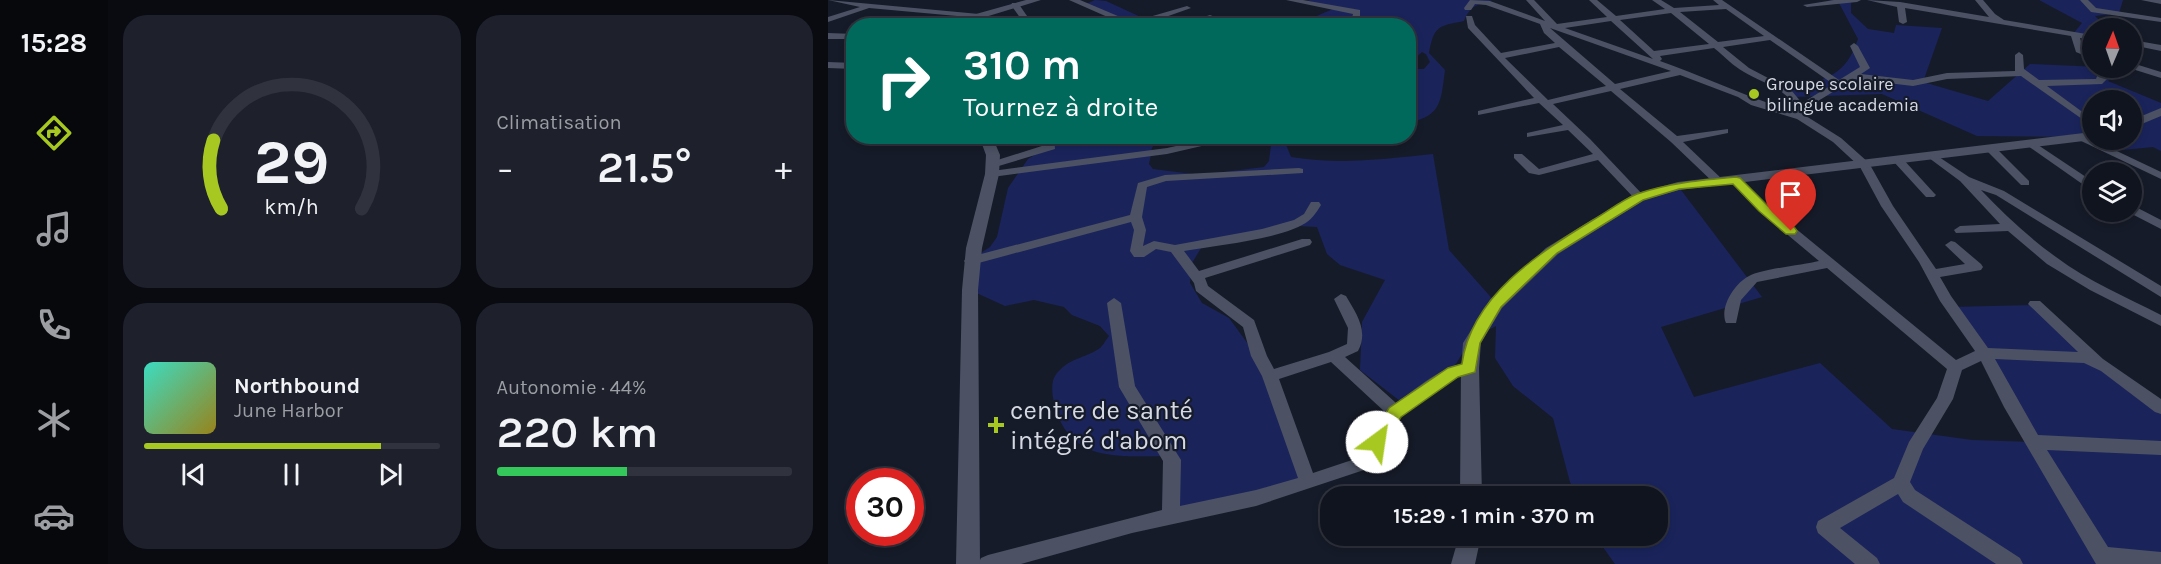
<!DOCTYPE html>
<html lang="fr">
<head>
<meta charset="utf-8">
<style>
  :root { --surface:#10141f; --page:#1e212c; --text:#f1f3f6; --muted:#9c9ea4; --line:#30333d; --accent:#a7c820 }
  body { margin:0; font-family:Karla,sans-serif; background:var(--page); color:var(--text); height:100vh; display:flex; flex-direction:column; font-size:22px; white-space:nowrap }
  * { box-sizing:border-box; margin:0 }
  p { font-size:20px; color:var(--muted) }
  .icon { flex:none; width:33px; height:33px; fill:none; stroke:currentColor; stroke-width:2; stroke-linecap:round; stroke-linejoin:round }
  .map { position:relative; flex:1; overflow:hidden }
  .details { display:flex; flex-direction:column; gap:15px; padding:15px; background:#090b11; width:720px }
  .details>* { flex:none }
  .top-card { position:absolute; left:18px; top:18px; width:570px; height:126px; border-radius:24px; box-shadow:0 3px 9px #0003,0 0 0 2px var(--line); background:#00695c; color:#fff; overflow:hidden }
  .needle { width:39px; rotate:2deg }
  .controls { position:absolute; left:1254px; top:18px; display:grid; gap:12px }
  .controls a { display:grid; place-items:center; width:60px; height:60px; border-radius:50%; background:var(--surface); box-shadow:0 3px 9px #0003,0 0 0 2px var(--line); font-size:30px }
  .speed { position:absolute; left:18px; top:468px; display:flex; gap:12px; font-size:30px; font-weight:700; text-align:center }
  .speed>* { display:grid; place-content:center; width:78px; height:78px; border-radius:50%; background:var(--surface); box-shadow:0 3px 9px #0003,0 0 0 2px var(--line); line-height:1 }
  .speed .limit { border:9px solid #d22; background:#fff; color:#111 }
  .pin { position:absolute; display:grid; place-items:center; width:51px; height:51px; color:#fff; margin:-62px -26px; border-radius:50% 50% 50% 0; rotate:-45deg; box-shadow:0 0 6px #0007 }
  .pin .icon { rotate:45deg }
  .me { position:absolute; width:66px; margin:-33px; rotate:31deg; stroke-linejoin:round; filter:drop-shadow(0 0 4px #0008) }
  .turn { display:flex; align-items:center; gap:21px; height:126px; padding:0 18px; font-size:27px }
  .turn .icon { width:78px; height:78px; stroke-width:2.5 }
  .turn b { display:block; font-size:42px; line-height:51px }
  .big { font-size:45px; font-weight:600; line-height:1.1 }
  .details .widget { flex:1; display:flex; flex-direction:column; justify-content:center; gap:9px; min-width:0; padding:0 21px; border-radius:24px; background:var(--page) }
  .details .dial { align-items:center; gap:0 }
  .dial svg { height:156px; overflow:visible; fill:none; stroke:var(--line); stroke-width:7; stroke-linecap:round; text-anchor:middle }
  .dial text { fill:var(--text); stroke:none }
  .song { display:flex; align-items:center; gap:18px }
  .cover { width:72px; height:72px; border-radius:9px; background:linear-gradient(135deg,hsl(170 70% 55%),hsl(50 70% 35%)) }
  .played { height:6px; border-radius:3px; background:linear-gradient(90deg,var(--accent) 80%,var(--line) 80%) }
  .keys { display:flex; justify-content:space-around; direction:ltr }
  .heat { display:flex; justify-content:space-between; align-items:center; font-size:33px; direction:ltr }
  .charge { height:9px; border-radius:4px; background:linear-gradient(90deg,#34c759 44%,var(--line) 0) }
  .details .tiles { flex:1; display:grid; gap:15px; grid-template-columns:repeat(2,1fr) }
  .trip { position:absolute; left:492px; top:486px; width:348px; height:60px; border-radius:24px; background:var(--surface); box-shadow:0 3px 9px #0003,0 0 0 2px var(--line); font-weight:600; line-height:60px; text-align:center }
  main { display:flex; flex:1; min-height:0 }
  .tab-bar { display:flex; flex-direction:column; width:108px; justify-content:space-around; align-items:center; background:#06080c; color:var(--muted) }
  .tab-bar .icon { width:42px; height:42px }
  .tab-bar .on { color:var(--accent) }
  .tab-bar b { font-size:27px; color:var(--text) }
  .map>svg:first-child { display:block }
</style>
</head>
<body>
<main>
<nav class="tab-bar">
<b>15:28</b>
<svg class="icon on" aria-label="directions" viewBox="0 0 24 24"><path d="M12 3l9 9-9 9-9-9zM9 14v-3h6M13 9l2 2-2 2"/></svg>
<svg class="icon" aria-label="music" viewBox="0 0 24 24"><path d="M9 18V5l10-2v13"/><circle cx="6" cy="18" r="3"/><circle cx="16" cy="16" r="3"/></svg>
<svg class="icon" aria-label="phone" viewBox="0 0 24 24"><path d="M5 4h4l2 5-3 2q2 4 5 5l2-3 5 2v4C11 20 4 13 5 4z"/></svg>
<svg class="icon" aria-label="climate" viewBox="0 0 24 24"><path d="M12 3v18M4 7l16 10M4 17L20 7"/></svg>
<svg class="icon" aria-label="car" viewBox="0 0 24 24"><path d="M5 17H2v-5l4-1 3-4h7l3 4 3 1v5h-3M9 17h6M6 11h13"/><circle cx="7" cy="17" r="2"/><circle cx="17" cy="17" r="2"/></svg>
</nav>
<section class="details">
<div class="tiles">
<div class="widget dial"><svg viewBox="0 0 100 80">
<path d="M14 69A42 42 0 1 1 86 69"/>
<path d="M14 69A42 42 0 0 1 10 34" stroke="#a7c820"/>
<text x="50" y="56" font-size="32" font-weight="700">29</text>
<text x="50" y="72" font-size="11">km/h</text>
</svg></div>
<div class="widget"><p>Climatisation</p>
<div class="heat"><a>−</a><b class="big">21.5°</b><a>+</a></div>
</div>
<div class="widget">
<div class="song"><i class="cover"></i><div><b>Northbound</b><p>June Harbor</p></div></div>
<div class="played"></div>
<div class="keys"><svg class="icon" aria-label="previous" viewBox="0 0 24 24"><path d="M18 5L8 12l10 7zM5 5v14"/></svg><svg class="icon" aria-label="pause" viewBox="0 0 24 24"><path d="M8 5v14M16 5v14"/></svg><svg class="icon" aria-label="next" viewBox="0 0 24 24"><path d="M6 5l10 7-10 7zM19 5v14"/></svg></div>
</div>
<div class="widget"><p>Autonomie · 44%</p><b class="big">220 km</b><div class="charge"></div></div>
</div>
</section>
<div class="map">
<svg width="1333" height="564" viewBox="0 0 1333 564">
  <rect width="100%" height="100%" fill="#161b29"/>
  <g fill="#1a245b" fill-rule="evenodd">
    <polygon points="267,0 278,1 317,19 304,25 286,23 280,15 256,5"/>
    <path d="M479,0H664C648,5 642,6 636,21C610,26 606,26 601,53L617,70C613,99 614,117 581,122V65L584,69H596L602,62L598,54L594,52L581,64L580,26H474L470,24L505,9Z"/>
    <path d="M1001,0H1023V13L1040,29L1066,33L1068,25L1114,28L1095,82L1160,101L1202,64L1293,68L1280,81L1333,103V151L1325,147L1284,151L1250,137L1149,136L1054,94L965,97L960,92L965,89C1000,77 1017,77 1030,39L1011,3ZM1264,100H1304V140H1264Z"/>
    <polygon points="1211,0 1295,0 1291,13 1267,16 1279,28 1264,28 1264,39 1193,26 1245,34 1254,23"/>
    <path d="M258,137H331L324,148L321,164L325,169L372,175L436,167L441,161L444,137H455L463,157C511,165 557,159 605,154L621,250L668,303L718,253L811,197L850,186L934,297L833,327L866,397L992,363L1064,429L1144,440L1205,442L1123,307L1210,305L1263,353L1333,406V564H787L767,536H830V496H749L742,482L725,418L685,386L667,358L668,326L643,339L614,387L572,401L532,370L534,322L557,280L512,265L499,254L489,227L450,225L373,248L364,263L362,283L374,303L401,318L428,355L476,479L337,517L345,456C296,455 244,466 227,407C225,399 222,384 227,376C240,358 252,360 269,350C274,348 277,341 281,336L272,326L244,315L236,307L206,300L177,306L142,290V260L162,247L169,237L180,188L200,159L230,141L254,143Z"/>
  </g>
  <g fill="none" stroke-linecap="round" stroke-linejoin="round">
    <g fill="#4c5263" fill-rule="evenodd">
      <polygon points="0,0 151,14 155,16 151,18 41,8 0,22 0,17 32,7"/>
      <polygon points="241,0 252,0 304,22 359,6 363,8 312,26 300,26"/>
      <polygon points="458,0 475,0 532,10 532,19 521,26 509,26 524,18 525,14"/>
      <path d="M642,0L662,1L717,21L698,0H706L729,24L779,17L761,0H769L788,16L837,9L824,0H833L846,8L891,5L885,0H894L1011,80L1032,67L1022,46L1026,43L1030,46L1042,68L1033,74L1085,80L1119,73L1187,71V55L1191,52L1195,55L1196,69L1211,80L1268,79L1272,68H1280V78L1274,84L1219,86L1264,119V126L1193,76L1119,79L1085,86L1026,79L977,109L978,116L1013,138L1041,163L1065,206L1108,269L1137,264L1117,245L1123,241L1127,242L1153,264L1155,267L1153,270L1112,277L1123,296L1160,348L1250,352L1200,304L1202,301H1212L1275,359L1333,399V414L1327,412L1273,371L1256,363L1167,359L1210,435L1333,441V455L1219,450L1280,547L1333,552V564H1268L1176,407L1153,361L1134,370L1125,399L1095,449L1082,482L1087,490L1192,558L1195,564H1168L1075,502L1070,494L1012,528L1049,558L1052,564H1027L990,533L988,527L990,521L1066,478L1081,442L1109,398L1119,369L999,268L929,282L913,300L908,323H898C891,307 907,283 921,276C934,269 975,265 991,261L931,211L902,180L908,177L912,178L939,205L1128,360L1147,351L1112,301L1091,262L1053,206L1032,167L1005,142L969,119L923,105L910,97L852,75L792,89L849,136L900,129V133L855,142L895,180V184H887L843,142L783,91L725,104L762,139L815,195L817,197L815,199H807L770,160L711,175L701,173L686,158V154H694L711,169L765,154L740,130L699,137V133L735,125L711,103L650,115V111L706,98L640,28L638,16H644L647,25L673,53L727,43L716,33L712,24L658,5L647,4L643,10H637L636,8ZM898,9L936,36L890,42L852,12ZM843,13L881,44L826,51L792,20ZM783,21L825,59L737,28ZM722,28L843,71L787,84ZM942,40L1005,84L974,103L963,90L921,68L895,47ZM731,47L778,86L720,100L677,58ZM886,48C896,56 905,66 916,72C933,83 964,89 967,112C921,98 877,77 832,61L834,59L832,56Z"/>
      <polygon points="1006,0 1033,0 1029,2 979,7 975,5"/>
      <polygon points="1039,0 1072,2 1161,17 1147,0 1155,0 1167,14 1176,20 1264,35 1264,40 1252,38 1255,49 1264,53 1264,59 1248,52 1243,36 1077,8 1079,22 1075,24 1071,22 1069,7"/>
      <polygon points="1252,0 1260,0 1268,8 1333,18 1333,22 1263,12"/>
      <polygon points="1313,0 1333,0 1333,4"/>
      <polygon points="184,3 190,3 206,26 198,26 183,5"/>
      <path d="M382,15L409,26C399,26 393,22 384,20C378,19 358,26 348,26Z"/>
      <polygon points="244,17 251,19 246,26 237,26"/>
      <polygon points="0,33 26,34 26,39 0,39"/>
      <polygon points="1304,40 1333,45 1333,51 1304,45"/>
      <polygon points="0,62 26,63 26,69 0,68"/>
      <polygon points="1304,63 1333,72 1333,78 1301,68 1304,68"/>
      <polygon points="1253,134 1333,172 1333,179 1249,139 1249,135"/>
      <polygon points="216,136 226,136 227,149 164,168 158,165 160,163 217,145"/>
      <polygon points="394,136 417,136 339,154 164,177 158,174 164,171 339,148"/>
      <polygon points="1204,141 1264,181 1264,189 1260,188 1200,146 1199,144"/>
      <polygon points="1163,146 1167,147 1201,181 1201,185 1193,185 1159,151 1158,149"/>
      <path d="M1105,153L1141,177L1176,191L1333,286V297L1168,195L1153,190C1176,214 1200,237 1228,257C1260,281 1298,297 1333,315V326L1262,290L1219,264L1180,231L1128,233L1126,230L1132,226L1172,224L1132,181L1101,158L1100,156Z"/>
      <polygon points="1070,157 1074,158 1106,193 1108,195 1106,197 1098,197 1066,162 1065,160"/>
      <path d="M471,168L475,169V173L338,181L319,187L314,217L318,230L315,246L326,241L347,245L434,229L466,220L476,214L483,202H491L493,205C488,213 483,221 474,225C446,240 389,245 356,251L371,271L474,239H482L484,242L482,245L377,278L380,286L426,320L439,356L446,369L501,352L519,344L520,328L506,299L513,294L518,296C528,313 541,331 530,351L517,357L568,403C587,390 624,357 647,364L650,368L647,372L630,377L573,417L557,443L553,457L539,469L428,506L304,533L193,564H150L153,558L160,555L334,510L335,461L291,387L279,303L286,298L293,303L307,386L353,460L352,506L428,490L470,478L434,376L423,356L415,327L368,291L366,283L343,252L328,249L316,257H306L302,251L306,230L303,222L143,265L138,264L136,261L138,258L302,215L310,183L337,175ZM503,362L558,413L543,437L539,448L527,459L485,473L451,379Z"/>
      <polygon points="1304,205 1333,220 1333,229 1300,212 1304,212"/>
    </g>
    <g fill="#4c5263" fill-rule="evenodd">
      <polygon points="198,0 213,0 154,18 140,26 127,26 148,14"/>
      <polygon points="1333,108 1333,116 1304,128 1304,120"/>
      <polygon points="1264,132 1264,140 851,190 816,200 730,254 674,308 653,343 651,368 654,496 632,496 633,368 635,343 662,300 718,248 806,194 850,182"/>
      <polygon points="151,136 164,136 172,155 171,174 154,248 150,290 152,564 128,564 134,290 138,248 157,174 158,155"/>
      <polygon points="631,536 653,536 647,564 623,564"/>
    </g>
  </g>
  <path fill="#a7c820" stroke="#6d8215" stroke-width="1.5" d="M908,177L912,178L940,206L967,228L969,231L967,234H958L931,211L905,184L851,189L815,200L729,253L673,307L652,343L647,372L630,377L573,417L555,447L549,449L543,447L540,442L561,408L620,368L634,364C643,296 711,253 765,220C779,212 794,200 809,194C841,183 874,180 908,177Z"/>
  <g fill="#a7c820" stroke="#161b29" stroke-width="2">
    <circle cx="926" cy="94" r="6"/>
    <path d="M165 416h6v6h6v6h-6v6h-6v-6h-6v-6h6z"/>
  </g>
  <g text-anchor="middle" stroke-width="4.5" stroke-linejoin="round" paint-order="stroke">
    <g font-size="18" fill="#d5d9e3" stroke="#161b29" text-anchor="start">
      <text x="938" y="90">Groupe scolaire<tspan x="938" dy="21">bilingue academia</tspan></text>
    </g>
    <g font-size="26" fill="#d5d9e3" stroke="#161b29" text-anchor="start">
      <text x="182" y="419">centre de santé<tspan x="182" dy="30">intégré d'abom</tspan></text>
    </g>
  </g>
</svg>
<div class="controls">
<a><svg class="needle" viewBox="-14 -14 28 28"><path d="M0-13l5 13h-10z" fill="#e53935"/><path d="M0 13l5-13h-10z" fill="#9c9ea4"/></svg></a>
<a><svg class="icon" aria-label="sound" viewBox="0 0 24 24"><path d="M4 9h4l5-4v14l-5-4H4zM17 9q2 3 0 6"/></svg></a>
<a><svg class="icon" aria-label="layers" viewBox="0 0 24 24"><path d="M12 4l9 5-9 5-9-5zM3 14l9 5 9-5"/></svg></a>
</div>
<div class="speed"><div class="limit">30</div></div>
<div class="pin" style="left:963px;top:231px;background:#d93025"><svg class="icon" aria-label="arrive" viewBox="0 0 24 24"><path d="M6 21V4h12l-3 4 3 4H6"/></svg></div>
<svg class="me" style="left:549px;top:442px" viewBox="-20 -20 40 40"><circle r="19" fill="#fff"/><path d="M0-13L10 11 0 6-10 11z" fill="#a7c820"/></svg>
<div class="trip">15:29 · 1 min · 370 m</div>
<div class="top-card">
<div class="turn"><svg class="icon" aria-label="right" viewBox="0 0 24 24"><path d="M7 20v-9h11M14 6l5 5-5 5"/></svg><div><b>310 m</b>Tournez à droite</div></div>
</div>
</div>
</main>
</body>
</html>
